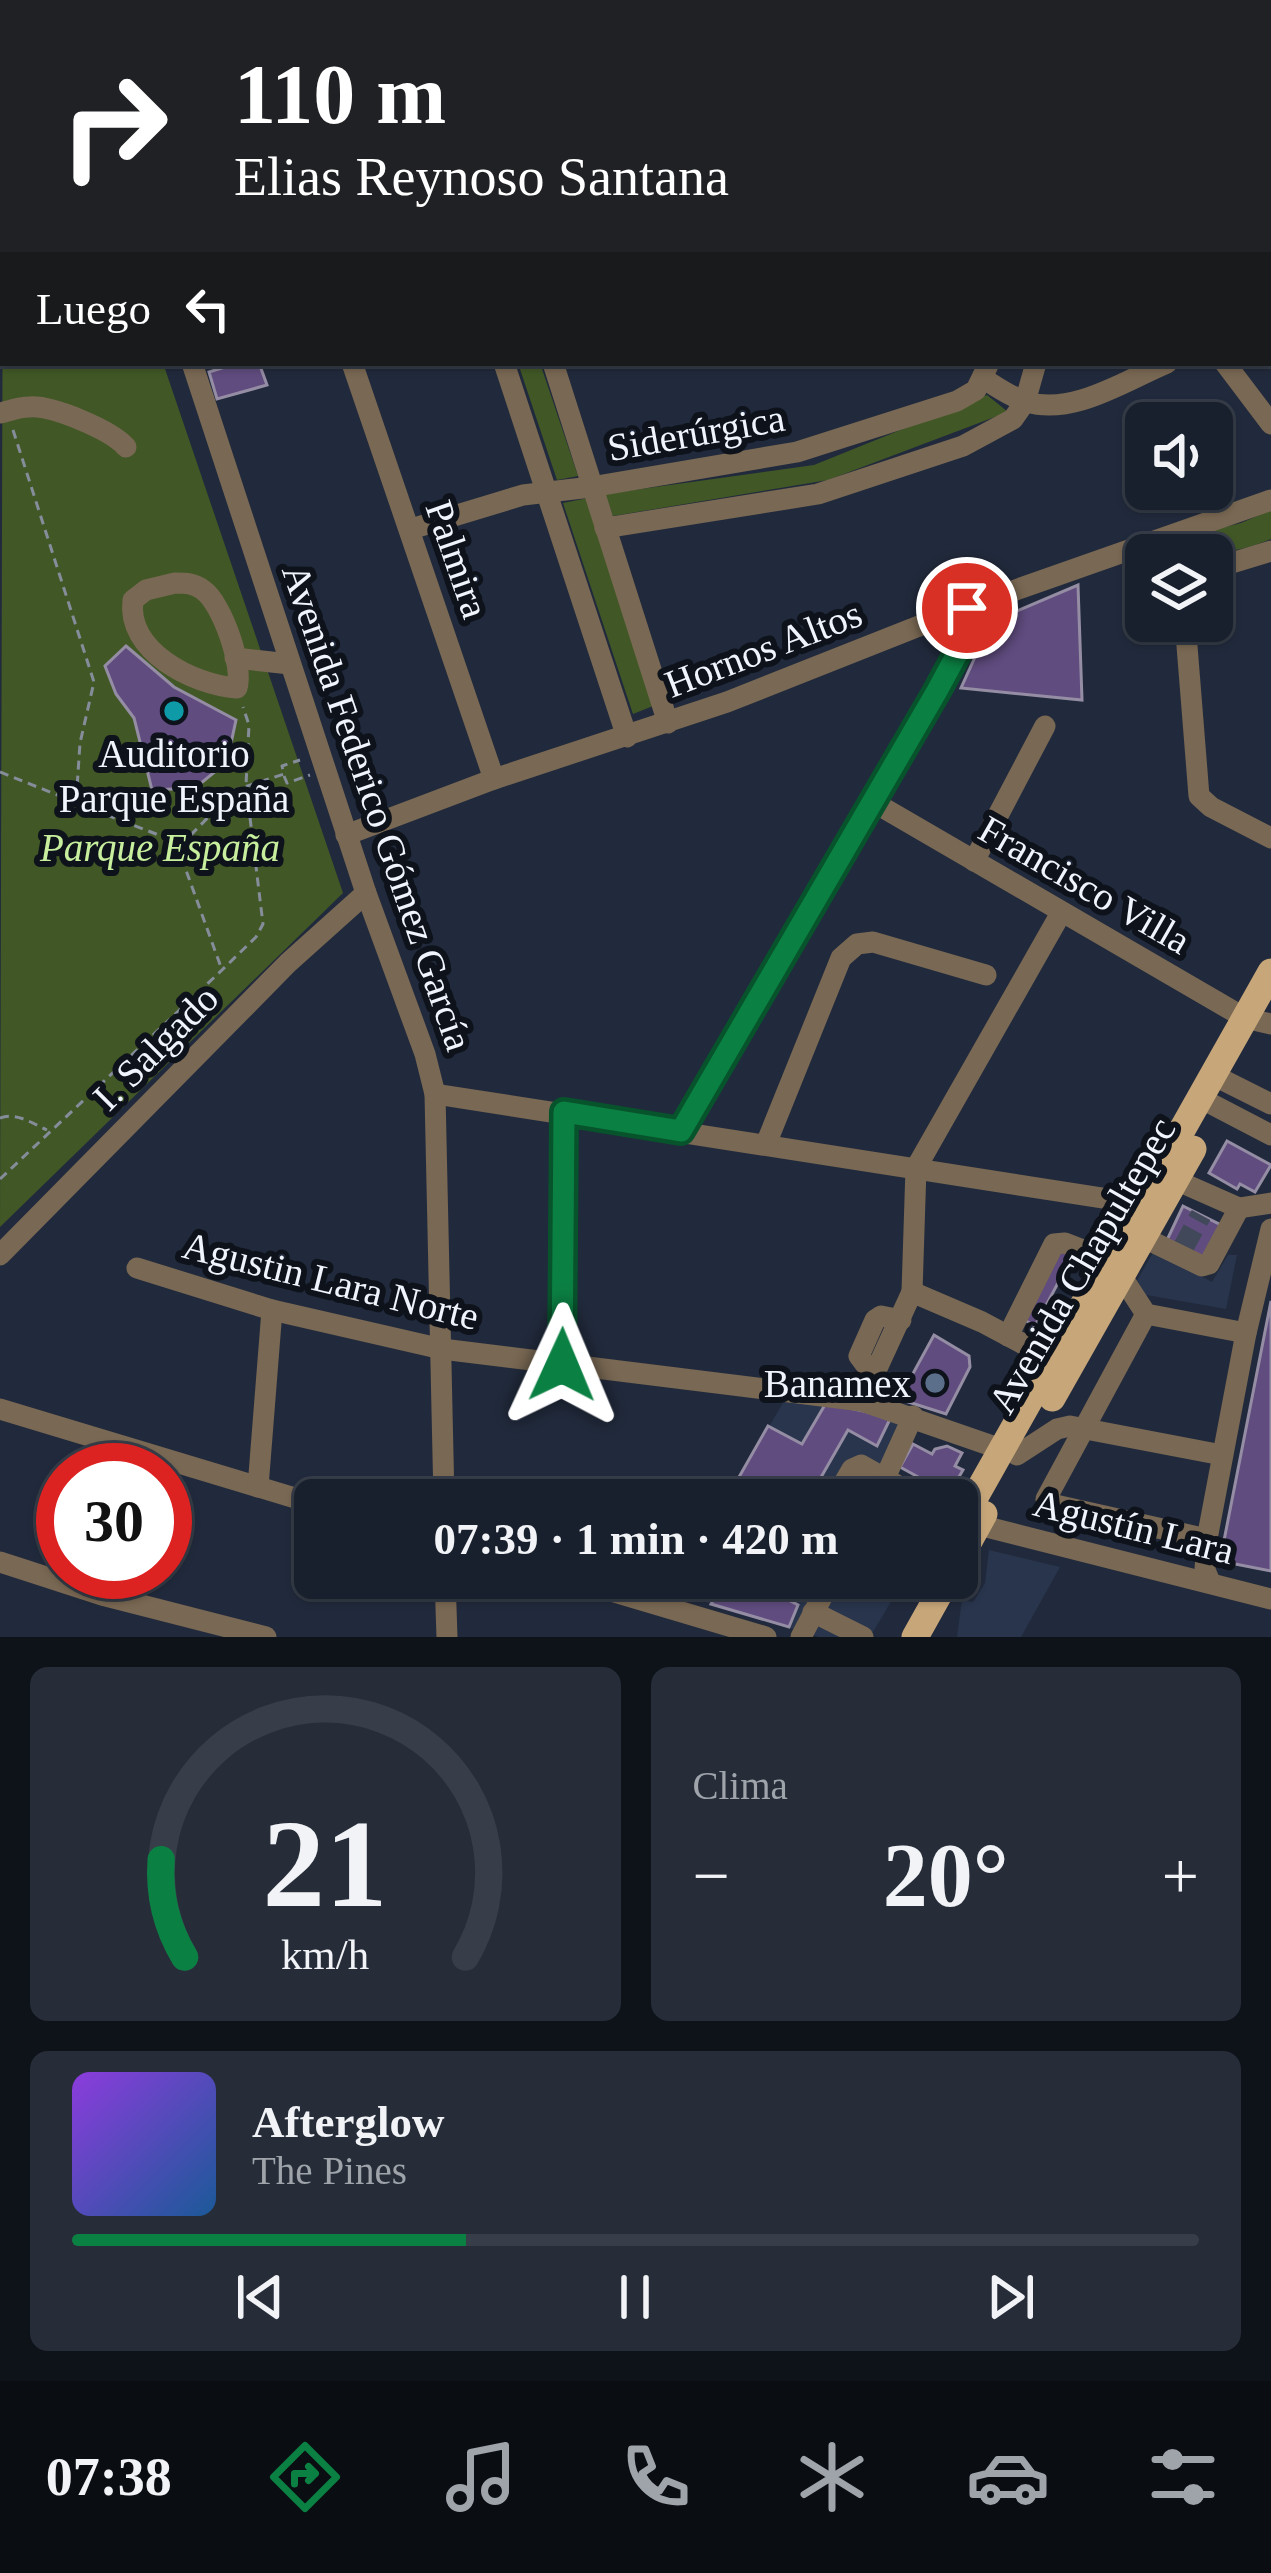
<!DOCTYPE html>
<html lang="es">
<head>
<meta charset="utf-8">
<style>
  :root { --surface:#19202d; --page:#262d39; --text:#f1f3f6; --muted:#9fa3aa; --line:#373e49; --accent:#0b8043 }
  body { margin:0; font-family:Georgia,serif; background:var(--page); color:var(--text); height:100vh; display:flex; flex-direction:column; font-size:45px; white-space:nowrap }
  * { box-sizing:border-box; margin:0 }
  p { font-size:39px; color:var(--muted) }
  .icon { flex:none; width:66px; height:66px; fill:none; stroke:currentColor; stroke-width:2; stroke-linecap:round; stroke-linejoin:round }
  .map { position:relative; height:1637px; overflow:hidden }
  .drawer { display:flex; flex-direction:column; gap:30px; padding:30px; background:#0e1219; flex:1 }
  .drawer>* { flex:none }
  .hud { position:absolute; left:0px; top:0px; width:1272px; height:366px; box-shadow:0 3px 9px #0004,0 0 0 3px var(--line); background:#202124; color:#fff; overflow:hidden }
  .controls { position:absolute; left:1125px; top:402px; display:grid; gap:24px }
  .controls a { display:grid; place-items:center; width:108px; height:108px; border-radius:18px; background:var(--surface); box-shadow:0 3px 9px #0004,0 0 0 3px var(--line); font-size:60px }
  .speed { position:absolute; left:36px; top:1443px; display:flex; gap:24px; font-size:60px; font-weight:700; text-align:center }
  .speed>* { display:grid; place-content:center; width:156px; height:156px; border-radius:50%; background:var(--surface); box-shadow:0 3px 9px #0004,0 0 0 3px var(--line); line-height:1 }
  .speed .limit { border:18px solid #d22; background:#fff; color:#111 }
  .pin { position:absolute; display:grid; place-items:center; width:102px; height:102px; color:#fff; margin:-51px; border:6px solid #fff; border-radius:50%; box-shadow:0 3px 12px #0007 }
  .me { position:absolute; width:132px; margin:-66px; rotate:1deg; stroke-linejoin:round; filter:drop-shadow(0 0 9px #0008) }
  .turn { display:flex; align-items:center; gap:42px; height:252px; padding:0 36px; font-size:54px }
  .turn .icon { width:156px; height:156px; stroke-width:2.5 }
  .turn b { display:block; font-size:84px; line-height:102px }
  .then { display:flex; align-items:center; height:114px; padding:0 36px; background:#0003; gap:24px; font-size:45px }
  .big { font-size:90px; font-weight:600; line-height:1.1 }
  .drawer .tile { flex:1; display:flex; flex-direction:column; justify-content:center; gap:18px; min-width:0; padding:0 42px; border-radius:18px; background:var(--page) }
  .drawer .dial { align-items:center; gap:0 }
  .dial svg { height:312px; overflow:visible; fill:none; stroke:var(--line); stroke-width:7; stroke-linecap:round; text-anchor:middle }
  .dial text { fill:var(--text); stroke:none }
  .song { display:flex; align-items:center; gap:36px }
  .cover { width:144px; height:144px; border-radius:18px; background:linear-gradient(135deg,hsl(270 70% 55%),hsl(210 70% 35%)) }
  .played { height:12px; border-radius:6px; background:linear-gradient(90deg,var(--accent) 35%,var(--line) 35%) }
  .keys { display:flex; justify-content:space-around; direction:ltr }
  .heat { display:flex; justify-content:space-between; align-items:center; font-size:66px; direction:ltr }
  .drawer .tiles { flex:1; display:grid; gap:30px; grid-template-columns:1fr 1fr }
  .tile:last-child { grid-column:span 2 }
  .trip { position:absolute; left:294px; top:1479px; width:684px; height:120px; border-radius:18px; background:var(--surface); box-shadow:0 3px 9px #0004,0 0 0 3px var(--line); font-weight:600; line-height:120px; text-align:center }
  .menu { display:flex; height:192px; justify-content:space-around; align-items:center; background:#0a0d12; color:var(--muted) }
  .menu .icon { width:84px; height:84px }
  .menu .on { color:var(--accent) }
  .menu b { font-size:54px; color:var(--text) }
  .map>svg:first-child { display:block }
</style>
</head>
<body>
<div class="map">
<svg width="1271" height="1637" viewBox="0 0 1271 1637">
  <rect width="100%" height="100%" fill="#212a3c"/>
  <g fill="#28354c">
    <polygon points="1154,1251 1212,1282 1228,1255 1237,1255 1226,1309 1141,1294 1135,1284"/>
    <polygon points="787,1396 913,1426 895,1471 939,1500 726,1500"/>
    <polygon points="989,1550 1060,1567 1021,1637 957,1637 962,1600 973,1602 985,1583"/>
    <polygon points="692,1578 905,1578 870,1637 819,1637 686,1596"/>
  </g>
  <polygon fill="#393020" points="0,0 64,3 3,3 0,156"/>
  <g fill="#415826">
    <polygon points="3,182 3,363 163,363 343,893 0,1227"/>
    <polygon points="518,363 540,363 578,476 557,480"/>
    <polygon points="987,395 1008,412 828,480 613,516 605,494 814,465"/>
    <polygon points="588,498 653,706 633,714 563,503"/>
    <path d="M1271,510V539C1234,555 1200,555 1161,555L1158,544L1241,523Z"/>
  </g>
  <g fill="#604c7f" stroke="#958da4" stroke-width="3">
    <polygon points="238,363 259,363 267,385 217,399 209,372"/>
    <polygon points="1078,585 1082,700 961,688 991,622"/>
    <polygon points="126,646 174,687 236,720 227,762 195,788 152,790 134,718 116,694 105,666"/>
    <polygon points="1227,1141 1271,1165 1255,1192 1240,1184 1237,1189 1209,1173"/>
    <polygon points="1183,1206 1221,1225 1204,1258 1167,1240"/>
    <polygon points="1057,1246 1073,1255 1035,1326 1019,1317"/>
    <polygon points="1271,1301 1271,1571 1220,1561"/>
    <polygon points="934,1335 969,1356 970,1367 946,1414 899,1399"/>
    <polygon points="826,1403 891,1417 877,1446 848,1430 808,1500 726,1500 768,1426 802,1444"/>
    <polygon points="913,1444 932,1454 935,1449 947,1446 962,1453 955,1466 963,1470 949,1494 900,1467"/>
    <polygon points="726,1578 764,1578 760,1585 798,1605 789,1627 711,1604"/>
  </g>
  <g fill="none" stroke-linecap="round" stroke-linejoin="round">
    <polyline stroke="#404859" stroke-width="21" stroke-dasharray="21 10" stroke-linecap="butt" points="1183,1248 1201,1215"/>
    <g stroke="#858c9a" stroke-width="3" stroke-dasharray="9 6" stroke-linecap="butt">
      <polyline points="13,430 94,682 80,743 76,803 169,839 178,848 222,970"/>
      <polyline points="0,772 75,802"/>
      <polyline points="284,776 287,783 310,775"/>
      <polyline points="180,846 235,790 284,774 282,766 300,760"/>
      <path d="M0,1118C17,1112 31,1123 47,1130"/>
      <polyline points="0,1179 222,970 256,937 263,924 246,785 249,725 243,707"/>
    </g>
    <g stroke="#796853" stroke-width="21">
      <polyline points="73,0 74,3"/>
      <polyline points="236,0 237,3"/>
      <polyline points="384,0 385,3"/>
      <polyline points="435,0 436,3"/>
      <polyline points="1073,0 1073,3"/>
      <polyline points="1144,3 1144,0"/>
      <polyline points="1269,99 1271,92"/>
      <polyline points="0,167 3,166"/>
      <polyline points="192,363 366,893 425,1054 435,1094 444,1500"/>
      <polyline points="352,363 494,779"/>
      <polyline points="504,363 627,737"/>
      <polyline points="553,363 668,723"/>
      <polyline points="1225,363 1271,424"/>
      <path d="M984,379C997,387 1012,398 1027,402C1073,416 1126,380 1167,363"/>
      <path d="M0,413C9,411 19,407 29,407C52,405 111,430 126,447"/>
      <polyline points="605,528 818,494 963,446 1013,419 1025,402 1036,363"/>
      <polyline points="411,529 523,495 591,487 797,452 957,401 976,390 989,363"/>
      <polyline points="1212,569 1271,551"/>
      <path d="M175,583C185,583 194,583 203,590C222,603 244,667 237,688C193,685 126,651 133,600L146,590Z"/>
      <polyline points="1185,621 1199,796 1211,807 1271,838"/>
      <polyline points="235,658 290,664"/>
      <polyline points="875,803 1245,1018 1271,1024"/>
      <polyline points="346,835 494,779 727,702 967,607 1271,500"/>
      <polyline points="974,861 1045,726"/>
      <polyline points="1213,1075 1271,1104"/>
      <polyline points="435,1094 1154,1206"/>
      <polyline points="1200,1098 1271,1135"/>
      <polyline points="681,1131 875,803 957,654 967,607"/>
      <polyline points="766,1144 841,958 857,944 873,942 986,975"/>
      <polyline points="1239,1208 1271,1203"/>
      <polyline points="1132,1232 1202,1266 1209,1264 1239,1208 1162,1174"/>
      <polyline points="0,1255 288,963 366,893"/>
      <polyline points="137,1268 272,1310 442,1349 862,1401 1001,1449"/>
      <polyline points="1122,1277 1146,1314 1246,1333"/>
      <polyline points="912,1292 916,1168 1061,913"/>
      <polyline points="1146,1314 1046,1499 1051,1504 1207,1539"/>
      <polyline points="1008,1336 1054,1244 1065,1243 1109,1260"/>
      <polyline points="562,1365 564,1112"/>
      <polyline points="874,1376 859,1356 875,1320 881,1316 901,1320"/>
      <polyline points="862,1401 912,1292 982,1322 1063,1365"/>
      <polyline points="0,1409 315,1504"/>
      <polyline points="1017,1455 1057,1429 1070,1426 1222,1455"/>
      <polyline points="258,1487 272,1310"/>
      <polyline points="834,1500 852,1469 861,1465 923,1500"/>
      <polyline points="875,1500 913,1416"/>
      <polyline points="963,1521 1271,1599"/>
      <polyline points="0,1562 102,1595 266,1637"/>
      <polyline points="445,1578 447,1637"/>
      <polyline points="567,1578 766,1637"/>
      <polyline points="791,1578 794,1584 821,1598"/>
      <polyline points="1210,1582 1205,1570 1207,1539 1246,1333 1271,1229"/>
      <polyline points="813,1612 863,1637"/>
      <polyline points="801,1637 832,1578"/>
    </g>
    <g stroke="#c7a679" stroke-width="27">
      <polyline points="1052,1398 1193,1149"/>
      <polyline points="957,1529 1271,972"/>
      <polyline points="957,1563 984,1514"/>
      <polyline points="915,1637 948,1578"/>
    </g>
  </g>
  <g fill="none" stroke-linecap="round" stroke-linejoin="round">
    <g stroke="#07532c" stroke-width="30">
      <polyline id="route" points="562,1365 564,1112 681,1131 937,691 957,654 967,608"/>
    </g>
    <use href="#route" stroke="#0b8043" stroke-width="21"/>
  </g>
  <circle fill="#0f9aa8" stroke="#0e131b" stroke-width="4.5" cx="174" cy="711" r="12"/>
  <circle fill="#5c6f8a" stroke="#0e131b" stroke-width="4.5" cx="935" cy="1383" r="12"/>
  <g text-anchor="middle" stroke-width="12" stroke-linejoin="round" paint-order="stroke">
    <g font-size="39" fill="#eff4fd" stroke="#0e131b">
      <text transform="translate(696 432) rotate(-10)" y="14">Siderúrgica</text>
      <text transform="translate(458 559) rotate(71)" y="14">Palmira</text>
      <text transform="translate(763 648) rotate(-21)" y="14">Hornos Altos</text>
      <text transform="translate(378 807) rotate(71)" y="14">Avenida Federico Gómez García</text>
      <text transform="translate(1085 884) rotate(30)" y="14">Francisco Villa</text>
      <text transform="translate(155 1047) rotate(-45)" y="14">I. Salgado</text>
      <text transform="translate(1081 1265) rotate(-60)" y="14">Avenida Chapultepec</text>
      <text transform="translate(331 1280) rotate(14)" y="14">Agustin Lara Norte</text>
      <text transform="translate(1134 1526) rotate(14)" y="14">Agustín Lara</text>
    </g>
    <g font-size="39" fill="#eff4fd" stroke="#0e131b">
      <text x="174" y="767">Auditorio<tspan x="174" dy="45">Parque España</tspan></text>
      <text x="911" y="1397" text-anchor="end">Banamex</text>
    </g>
    <g font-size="39" font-style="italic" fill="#c7ef9d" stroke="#0e131b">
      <text x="160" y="861">Parque España</text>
    </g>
  </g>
</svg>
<div class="controls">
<a><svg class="icon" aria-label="sound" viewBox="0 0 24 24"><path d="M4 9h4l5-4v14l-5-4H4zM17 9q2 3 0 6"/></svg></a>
<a><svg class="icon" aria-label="layers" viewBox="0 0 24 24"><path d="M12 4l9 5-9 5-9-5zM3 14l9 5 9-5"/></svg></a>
</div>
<div class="speed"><div class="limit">30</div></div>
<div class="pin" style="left:967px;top:608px;background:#d93025"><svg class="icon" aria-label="arrive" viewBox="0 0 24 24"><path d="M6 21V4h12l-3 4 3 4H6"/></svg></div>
<svg class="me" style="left:562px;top:1365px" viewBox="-20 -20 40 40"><path d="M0-17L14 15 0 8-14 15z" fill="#0b8043" stroke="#fff" stroke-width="4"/></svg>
<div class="trip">07:39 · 1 min · 420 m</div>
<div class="hud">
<div class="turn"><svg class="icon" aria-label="right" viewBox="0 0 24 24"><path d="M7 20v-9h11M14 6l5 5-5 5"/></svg><div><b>110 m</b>Elias Reynoso Santana</div></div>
<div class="then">Luego<svg class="icon" aria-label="left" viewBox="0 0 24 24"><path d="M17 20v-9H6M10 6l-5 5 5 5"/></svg></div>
</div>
</div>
<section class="drawer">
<div class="tiles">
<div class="tile dial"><svg viewBox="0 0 100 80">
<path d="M14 69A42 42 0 1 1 86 69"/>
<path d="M14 69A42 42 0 0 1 8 44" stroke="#0b8043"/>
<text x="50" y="56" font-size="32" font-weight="700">21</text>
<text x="50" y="72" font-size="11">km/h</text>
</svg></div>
<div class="tile"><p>Clima</p>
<div class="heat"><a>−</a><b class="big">20°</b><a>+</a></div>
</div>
<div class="tile">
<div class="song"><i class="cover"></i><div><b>Afterglow</b><p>The Pines</p></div></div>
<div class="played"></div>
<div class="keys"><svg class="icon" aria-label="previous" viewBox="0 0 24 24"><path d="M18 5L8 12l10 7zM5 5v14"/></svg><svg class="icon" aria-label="pause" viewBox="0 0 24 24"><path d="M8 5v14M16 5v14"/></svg><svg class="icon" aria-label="next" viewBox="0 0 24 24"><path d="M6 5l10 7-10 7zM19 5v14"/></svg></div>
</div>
</div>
</section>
<nav class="menu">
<b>07:38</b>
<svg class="icon on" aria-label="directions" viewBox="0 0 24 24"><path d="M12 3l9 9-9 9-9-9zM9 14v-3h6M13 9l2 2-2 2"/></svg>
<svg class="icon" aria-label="music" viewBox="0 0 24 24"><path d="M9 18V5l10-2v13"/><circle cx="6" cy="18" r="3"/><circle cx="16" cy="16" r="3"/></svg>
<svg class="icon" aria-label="phone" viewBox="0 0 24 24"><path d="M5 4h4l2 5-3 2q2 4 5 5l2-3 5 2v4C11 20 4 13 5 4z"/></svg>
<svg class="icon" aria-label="climate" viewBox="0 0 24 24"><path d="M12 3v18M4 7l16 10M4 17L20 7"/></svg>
<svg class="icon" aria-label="car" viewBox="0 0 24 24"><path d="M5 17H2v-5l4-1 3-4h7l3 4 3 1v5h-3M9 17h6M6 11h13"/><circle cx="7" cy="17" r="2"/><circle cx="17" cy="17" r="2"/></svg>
<svg class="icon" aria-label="filters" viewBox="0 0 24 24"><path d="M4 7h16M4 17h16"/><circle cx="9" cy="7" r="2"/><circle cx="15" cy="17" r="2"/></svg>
</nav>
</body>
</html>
